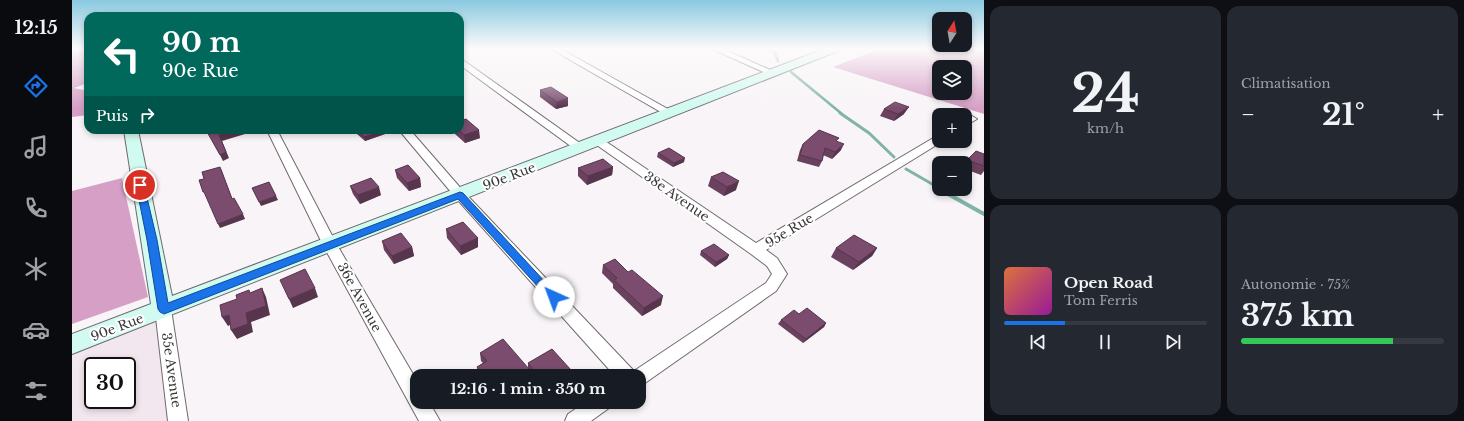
<!DOCTYPE html>
<html lang="fr">
<head>
<meta charset="utf-8">
<style>
  :root { --surface:#171b24; --page:#242831; --text:#f1f3f6; --muted:#9ea1a6; --line:#363941; --accent:#1a73e8 }
  body { margin:0; font-family:"Libre Baskerville",serif; background:var(--page); color:var(--text); height:100vh; display:flex; flex-direction:column; font-size:15px; white-space:nowrap }
  * { box-sizing:border-box; margin:0 }
  p { font-size:13px; color:var(--muted) }
  .icon { flex:none; width:22px; height:22px; fill:none; stroke:currentColor; stroke-width:2; stroke-linecap:round; stroke-linejoin:round }
  .map { position:relative; flex:1; overflow:hidden }
  .details { display:flex; flex-direction:column; gap:6px; padding:6px; background:#0d0f14; width:480px }
  .details>* { flex:none }
  .banner { position:absolute; left:12px; top:12px; width:380px; height:122px; border-radius:12px; box-shadow:0 2px 6px #0003; background:#00695c; color:#fff; overflow:hidden }
  .needle { width:26px; rotate:11deg }
  .buttons { position:absolute; left:860px; top:12px; display:grid; gap:8px }
  .buttons a { display:grid; place-items:center; width:40px; height:40px; border-radius:8px; background:var(--surface); box-shadow:0 2px 6px #0003; font-size:20px }
  .speed { position:absolute; left:12px; top:357px; display:flex; gap:8px; font-size:20px; font-weight:700; text-align:center }
  .speed>* { display:grid; place-content:center; width:52px; height:52px; border-radius:50%; background:var(--surface); box-shadow:0 2px 6px #0003; line-height:1 }
  .speed .limit { border:2px solid #111; border-radius:6px; background:#fff; color:#111 }
  .pin { position:absolute; display:grid; place-items:center; width:34px; height:34px; color:#fff; margin:-17px; border:2px solid #fff; border-radius:50%; box-shadow:0 1px 4px #0007 }
  .me { position:absolute; width:44px; margin:-22px; rotate:317deg; stroke-linejoin:round; filter:drop-shadow(0 0 3px #0008) }
  .turn { display:flex; align-items:center; gap:14px; height:84px; padding:0 12px; font-size:18px }
  .turn .icon { width:52px; height:52px; stroke-width:2.5 }
  .turn b { display:block; font-size:28px; line-height:34px }
  .then { display:flex; align-items:center; height:38px; padding:0 12px; background:#0003; gap:8px; font-size:15px }
  .big { font-size:30px; font-weight:800; line-height:1.1 }
  .details .widget { flex:1; display:flex; flex-direction:column; justify-content:center; gap:6px; min-width:0; padding:0 14px; border-radius:12px; background:var(--page) }
  .details .dial { align-items:center; gap:0 }
  .dial b { font-size:52px; line-height:1 }
  .song { display:flex; align-items:center; gap:12px }
  .cover { width:48px; height:48px; border-radius:6px; background:linear-gradient(135deg,hsl(20 70% 55%),hsl(300 70% 35%)) }
  .played { height:4px; border-radius:2px; background:linear-gradient(90deg,var(--accent) 30%,var(--line) 30%) }
  .keys { display:flex; justify-content:space-around; direction:ltr }
  .heat { display:flex; justify-content:space-between; align-items:center; font-size:22px; direction:ltr }
  .charge { height:6px; border-radius:3px; background:linear-gradient(90deg,#34c759 75%,var(--line) 0) }
  .details .tiles { flex:1; display:grid; gap:6px; grid-template-columns:repeat(2,1fr) }
  .trip { position:absolute; left:338px; top:369px; width:236px; height:40px; border-radius:12px; background:var(--surface); box-shadow:0 2px 6px #0003; font-weight:800; line-height:40px; text-align:center }
  main { display:flex; flex:1; min-height:0 }
  .tabs { display:flex; flex-direction:column; width:72px; justify-content:space-around; align-items:center; background:#090b0e; color:var(--muted) }
  .tabs .icon { width:28px; height:28px }
  .tabs .on { color:var(--accent) }
  .tabs b { font-size:18px; color:var(--text) }
  .map>svg:first-child { display:block }
</style>
</head>
<body>
<main>
<nav class="tabs">
<b>12:15</b>
<svg class="icon on" aria-label="directions" viewBox="0 0 24 24"><path d="M12 3l9 9-9 9-9-9zM9 14v-3h6M13 9l2 2-2 2"/></svg>
<svg class="icon" aria-label="music" viewBox="0 0 24 24"><path d="M9 18V5l10-2v13"/><circle cx="6" cy="18" r="3"/><circle cx="16" cy="16" r="3"/></svg>
<svg class="icon" aria-label="phone" viewBox="0 0 24 24"><path d="M5 4h4l2 5-3 2q2 4 5 5l2-3 5 2v4C11 20 4 13 5 4z"/></svg>
<svg class="icon" aria-label="climate" viewBox="0 0 24 24"><path d="M12 3v18M4 7l16 10M4 17L20 7"/></svg>
<svg class="icon" aria-label="car" viewBox="0 0 24 24"><path d="M5 17H2v-5l4-1 3-4h7l3 4 3 1v5h-3M9 17h6M6 11h13"/><circle cx="7" cy="17" r="2"/><circle cx="17" cy="17" r="2"/></svg>
<svg class="icon" aria-label="filters" viewBox="0 0 24 24"><path d="M4 7h16M4 17h16"/><circle cx="9" cy="7" r="2"/><circle cx="15" cy="17" r="2"/></svg>
</nav>
<div class="map">
<svg width="912" height="421" viewBox="0 0 912 421">
  <rect width="100%" height="100%" fill="#f8f4f7"/>
  <path fill="#f2e7ee" fill-rule="evenodd" d="M91,309L106,421H0V344ZM21,366H55V400H21Z"/>
  <g fill="#d6a0c6" fill-rule="evenodd">
    <polygon points="0,49 16,49 16,83 2,88 16,91 16,115 0,117"/>
    <path d="M807,49H912V114L761,67ZM867,67H893V93H867Z"/>
    <polygon points="50,178 76,297 0,324 0,191"/>
  </g>
  <g fill="none" stroke-linecap="round" stroke-linejoin="round">
    <g stroke="#7fb4a7" stroke-width="2.5">
      <polyline points="698,49 703,53 706,61"/>
      <polyline points="719,72 770,114"/>
    </g>
    <g stroke="#7fb4a7" stroke-width="3">
      <polyline points="768,113 797,133 822,157"/>
      <polyline points="834,169 867,188"/>
      <polyline points="868,189 878,195"/>
    </g>
    <polyline stroke="#7fb4a7" stroke-width="4" points="876,194 912,214"/>
    <g stroke="#6e6a6d" stroke-width="2">
      <g id="street">
        <polygon points="479,49 489,49 603,113 598,116 594,115"/>
        <polygon points="640,49 651,49 705,73 704,75 698,75"/>
        <polygon points="388,58 512,146 514,148 512,150 504,150 388,65"/>
        <polygon points="900,116 905,119 893,126 893,119"/>
        <polygon points="195,130 205,130 265,245 345,381 345,402 357,402 368,421 347,421 251,245"/>
        <polygon points="327,130 338,130 392,192 562,371 694,283 700,274 695,266 679,254 522,143 521,141 522,139 530,139 684,243 863,137 867,136 867,141 871,141 694,250 705,258 715,274 704,291 573,383 567,385 567,376 543,376 384,198"/>
        <polygon points="91,303 97,305 99,309 116,421 96,421 83,309 85,305"/>
        <polygon points="514,402 539,402 537,408 519,421 493,421 496,414"/>
      </g>
    </g>
    <g stroke="#6e6a6d" stroke-width="2">
      <polygon id="secondary" points="752,49 768,49 766,51 0,354 0,334 79,304 52,130 66,130 100,296"/>
    </g>
    <use href="#street" fill="#fff" fill-rule="evenodd"/>
    <use href="#secondary" fill="#d1faf1" fill-rule="evenodd"/>
  </g>
  <g fill="#6a415f">
    <polygon points="468,90 496,98 496,106 484,109 468,97"/>
    <polygon points="812,109 832,114 822,121 808,116"/>
    <polygon points="284,130 312,131 313,134 293,141 285,134"/>
    <polygon points="383,130 388,130 408,138 393,143 383,134"/>
    <polygon points="766,142 769,150 760,159 751,155 750,161 747,167 725,161 728,150 731,144"/>
    <polygon points="586,153 612,162 601,167 585,157"/>
    <polygon points="912,154 912,171 909,175 893,169 893,163 895,160"/>
    <polygon points="541,167 540,175 515,185 506,176 506,168"/>
    <polygon points="323,170 348,178 349,187 337,191 325,178"/>
    <polygon points="639,177 664,190 652,196 636,186"/>
    <polygon points="278,186 309,195 288,204 281,194"/>
    <polygon points="374,229 406,238 406,247 389,255 375,238"/>
    <polygon points="310,241 340,247 342,256 322,264 312,250"/>
    <polygon points="764,248 805,248 800,256 781,270 759,257"/>
    <polygon points="629,251 657,255 655,259 643,267 628,255"/>
    <polygon points="531,265 589,305 570,316 541,288 541,284 530,273"/>
    <polygon points="727,314 754,323 752,327 731,343 706,324 709,320"/>
    <polygon points="408,353 456,368 456,363 499,370 498,376 460,376 457,372 457,376 406,376 405,367 411,363 409,361"/>
  </g>
  <g fill="#56354d">
    <polygon points="496,98 496,106 484,109 485,102"/>
    <polygon points="837,107 832,114 822,121 826,114"/>
    <polygon points="166,130 171,130 173,134 150,141 157,158 151,161 148,155 147,135"/>
    <polygon points="407,130 408,138 393,143 392,135"/>
    <polygon points="312,131 313,134 293,141 292,137"/>
    <polygon points="772,144 769,150 760,159 763,152"/>
    <polygon points="613,158 612,162 601,167 602,163"/>
    <polygon points="148,167 150,171 162,203 160,199"/>
    <polygon points="541,167 540,175 515,185 516,176"/>
    <polygon points="348,178 349,187 337,191 335,183"/>
    <polygon points="667,181 664,190 652,196 655,187"/>
    <polygon points="307,187 309,195 288,204 286,195"/>
    <polygon points="204,196 206,200 189,206 187,202"/>
    <polygon points="171,214 173,219 148,228 146,224"/>
    <polygon points="406,238 406,247 389,255 388,246"/>
    <polygon points="340,247 342,256 322,264 320,256"/>
    <polygon points="805,248 800,256 781,270 787,262"/>
    <polygon points="657,255 655,259 643,267 644,262"/>
    <polygon points="190,288 194,297 198,315 179,322 181,332 165,339 159,330"/>
    <polygon points="243,288 246,297 221,308 217,299"/>
    <polygon points="591,296 589,305 570,316 572,308"/>
    <polygon points="157,315 162,323 156,326 150,317"/>
    <polygon points="754,323 752,327 731,343 734,339"/>
    <polygon points="457,369 457,376 445,376"/>
    <polygon points="499,370 498,376 489,376"/>
  </g>
  <g fill="#7b4c6e" stroke="#56354d">
    <polygon points="479,87 496,98 485,102 468,90"/>
    <polygon points="823,102 837,107 826,114 812,109"/>
    <polygon points="394,119 407,130 392,135 386,130 388,130 388,121"/>
    <polygon points="134,130 166,130 147,135 154,152 148,155"/>
    <polygon points="285,130 311,130 312,131 292,137"/>
    <polygon points="747,130 767,138 764,141 772,144 763,152 753,148 750,161 728,155 731,144"/>
    <polygon points="597,148 613,158 602,163 586,153"/>
    <polygon points="904,151 912,154 912,166 895,160"/>
    <polygon points="531,159 541,167 516,176 506,168"/>
    <polygon points="336,165 348,178 335,183 323,170"/>
    <polygon points="148,167 160,199 162,198 171,214 146,224 132,192 131,192 127,180 132,179 130,172"/>
    <polygon points="651,172 667,181 655,187 639,177"/>
    <polygon points="299,178 307,187 286,195 278,186"/>
    <polygon points="197,182 204,196 187,202 180,188"/>
    <polygon points="391,222 406,238 388,246 374,229"/>
    <polygon points="329,233 340,247 320,256 310,241"/>
    <polygon points="782,235 805,248 787,262 764,248"/>
    <polygon points="642,244 657,255 644,262 629,251"/>
    <polygon points="543,259 556,272 560,270 591,296 572,308 542,280 545,278 531,265"/>
    <polygon points="233,269 243,288 217,299 208,280"/>
    <polygon points="190,288 194,306 174,313 176,324 159,330 157,315 150,317 148,305 165,299 164,295 177,290 178,293"/>
    <polygon points="735,308 754,323 734,339 709,320 722,310 727,314"/>
    <polygon points="431,339 457,369 445,376 412,376 405,367 415,361 408,353"/>
    <polygon points="480,349 499,370 489,376 466,376 456,363"/>
  </g>
  <linearGradient id="sky" x2="0" y2="1"><stop stop-color="#89c9e0"/><stop offset="0.45" stop-color="#fcfafb"/><stop offset="1" stop-color="#fcfafb" stop-opacity="0"/></linearGradient>
  <rect width="912" height="108" fill="url(#sky)"/>
  <polygon fill="#1a73e8" stroke="#114b97" points="65,183 71,183 72,185 85,240 96,303 388,192 391,193 487,297 482,301 478,300 386,199 92,314 88,312 86,309 75,240 64,185"/>
  <g text-anchor="middle" stroke-width="4" stroke-linejoin="round" paint-order="stroke">
    <g font-size="13" fill="#3b3a3b" stroke="#fff">
      <text transform="translate(437 176) rotate(-21)" y="5">90e Rue</text>
      <text transform="translate(605 196) rotate(35)" y="5">38e Avenue</text>
      <text transform="translate(717 230) rotate(-31)" y="5">95e Rue</text>
      <text transform="translate(288 297) rotate(61)" y="5">36e Avenue</text>
      <text transform="translate(45 327) rotate(-21)" y="5">90e Rue</text>
      <text transform="translate(100 370) rotate(82)" y="5">35e Avenue</text>
    </g>
  </g>
</svg>
<div class="buttons">
<a><svg class="needle" viewBox="-14 -14 28 28"><path d="M0-13l5 13h-10z" fill="#e53935"/><path d="M0 13l5-13h-10z" fill="#9ea1a6"/></svg></a>
<a><svg class="icon" aria-label="layers" viewBox="0 0 24 24"><path d="M12 4l9 5-9 5-9-5zM3 14l9 5 9-5"/></svg></a>
<a>+</a>
<a>−</a>
</div>
<div class="speed"><div class="limit">30</div></div>
<div class="pin" style="left:68px;top:185px;background:#d93025"><svg class="icon" aria-label="arrive" viewBox="0 0 24 24"><path d="M6 21V4h12l-3 4 3 4H6"/></svg></div>
<svg class="me" style="left:482px;top:297px" viewBox="-20 -20 40 40"><circle r="19" fill="#fff"/><path d="M0-13L10 11 0 6-10 11z" fill="#1a73e8"/></svg>
<div class="trip">12:16 · 1 min · 350 m</div>
<div class="banner">
<div class="turn"><svg class="icon" aria-label="left" viewBox="0 0 24 24"><path d="M17 20v-9H6M10 6l-5 5 5 5"/></svg><div><b>90 m</b>90e Rue</div></div>
<div class="then">Puis<svg class="icon" aria-label="right" viewBox="0 0 24 24"><path d="M7 20v-9h11M14 6l5 5-5 5"/></svg></div>
</div>
</div>
<section class="details">
<div class="tiles">
<div class="widget dial"><b>24</b><p>km/h</p></div>
<div class="widget"><p>Climatisation</p>
<div class="heat"><a>−</a><b class="big">21°</b><a>+</a></div>
</div>
<div class="widget">
<div class="song"><i class="cover"></i><div><b>Open Road</b><p>Tom Ferris</p></div></div>
<div class="played"></div>
<div class="keys"><svg class="icon" aria-label="previous" viewBox="0 0 24 24"><path d="M18 5L8 12l10 7zM5 5v14"/></svg><svg class="icon" aria-label="pause" viewBox="0 0 24 24"><path d="M8 5v14M16 5v14"/></svg><svg class="icon" aria-label="next" viewBox="0 0 24 24"><path d="M6 5l10 7-10 7zM19 5v14"/></svg></div>
</div>
<div class="widget"><p>Autonomie · 75%</p><b class="big">375 km</b><div class="charge"></div></div>
</div>
</section>
</main>
</body>
</html>
